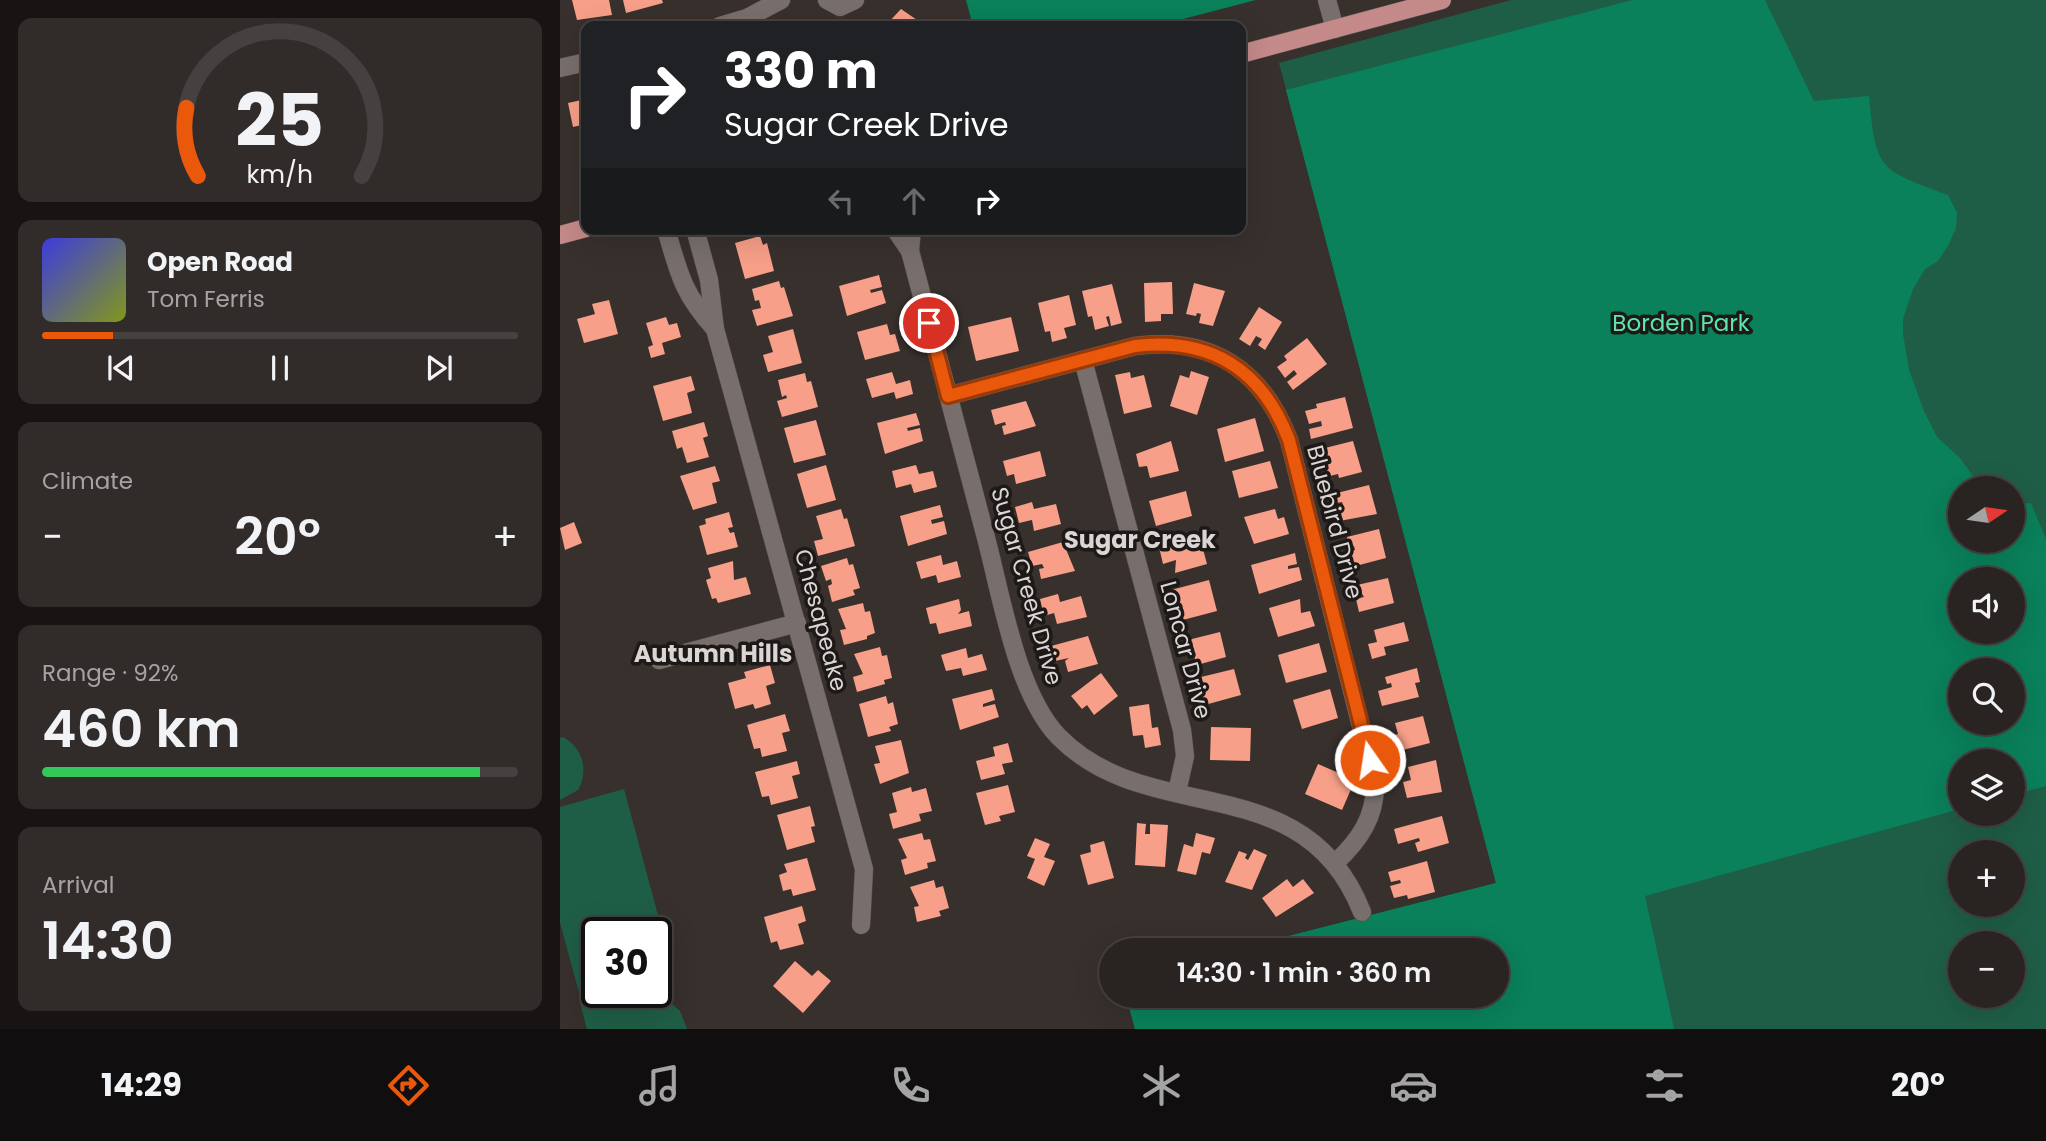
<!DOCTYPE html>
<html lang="en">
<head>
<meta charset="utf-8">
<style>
  :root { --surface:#292422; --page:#312c2a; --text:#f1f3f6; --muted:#a5a4a5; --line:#454140; --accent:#ea580c }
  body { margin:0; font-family:Poppins,sans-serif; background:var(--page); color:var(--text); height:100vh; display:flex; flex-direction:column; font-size:26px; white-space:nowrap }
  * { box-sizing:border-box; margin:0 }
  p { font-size:23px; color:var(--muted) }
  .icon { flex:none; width:38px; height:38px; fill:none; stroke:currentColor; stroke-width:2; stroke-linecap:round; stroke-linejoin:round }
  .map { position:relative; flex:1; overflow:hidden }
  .details { display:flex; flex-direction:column; gap:18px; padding:18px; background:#171413; width:560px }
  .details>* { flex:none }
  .top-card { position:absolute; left:21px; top:21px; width:665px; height:214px; border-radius:14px; box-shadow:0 7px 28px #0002,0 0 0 2px var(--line); background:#202124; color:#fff; overflow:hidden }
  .needle { width:46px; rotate:77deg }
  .buttons { position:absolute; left:1388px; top:476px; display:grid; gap:14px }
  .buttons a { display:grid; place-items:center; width:77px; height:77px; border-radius:50%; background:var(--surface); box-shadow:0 7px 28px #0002,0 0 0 2px var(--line); font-size:35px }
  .speed { position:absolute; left:21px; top:917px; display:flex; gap:14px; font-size:35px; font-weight:700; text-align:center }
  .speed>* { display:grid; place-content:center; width:91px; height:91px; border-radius:50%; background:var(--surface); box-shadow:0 7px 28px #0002,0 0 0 2px var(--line); line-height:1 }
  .speed .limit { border:4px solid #111; border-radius:10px; background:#fff; color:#111 }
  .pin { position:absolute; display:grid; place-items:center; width:60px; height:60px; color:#fff; margin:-30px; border:4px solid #fff; border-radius:50%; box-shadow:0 2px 7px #0007 }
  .me { position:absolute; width:77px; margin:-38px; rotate:347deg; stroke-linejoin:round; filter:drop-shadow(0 0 5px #0008) }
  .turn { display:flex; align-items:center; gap:24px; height:147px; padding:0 28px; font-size:32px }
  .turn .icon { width:91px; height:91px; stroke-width:2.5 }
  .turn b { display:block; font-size:49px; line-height:60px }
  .lanes { display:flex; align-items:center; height:66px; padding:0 28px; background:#0003; justify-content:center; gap:35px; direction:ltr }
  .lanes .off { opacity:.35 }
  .big { font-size:52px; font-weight:600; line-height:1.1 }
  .details .card { flex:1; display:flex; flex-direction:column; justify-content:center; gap:10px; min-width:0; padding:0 24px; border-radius:14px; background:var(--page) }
  .details .dial { align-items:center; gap:0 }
  .dial svg { height:182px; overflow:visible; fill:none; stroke:var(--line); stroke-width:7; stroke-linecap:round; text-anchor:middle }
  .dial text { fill:var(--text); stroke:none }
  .song { display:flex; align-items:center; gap:21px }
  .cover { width:84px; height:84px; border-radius:10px; background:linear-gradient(135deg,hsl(240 70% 55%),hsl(70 70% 35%)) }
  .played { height:7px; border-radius:4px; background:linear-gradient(90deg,var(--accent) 15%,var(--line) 15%) }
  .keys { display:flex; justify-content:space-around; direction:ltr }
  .heat { display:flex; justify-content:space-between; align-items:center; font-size:38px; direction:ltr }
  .charge { height:10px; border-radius:5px; background:linear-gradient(90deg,#34c759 92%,var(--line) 0) }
  .trip { position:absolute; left:539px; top:938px; width:410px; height:70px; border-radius:35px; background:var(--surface); box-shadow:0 7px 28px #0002,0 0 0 2px var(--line); font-weight:600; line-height:70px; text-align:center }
  .tabs { display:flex; height:112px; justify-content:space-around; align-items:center; background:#100e0e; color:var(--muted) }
  .tabs .icon { width:49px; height:49px }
  .tabs .on { color:var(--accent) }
  .tabs b { font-size:32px; color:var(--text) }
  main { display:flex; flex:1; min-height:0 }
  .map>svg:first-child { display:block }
</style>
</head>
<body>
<main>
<section class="details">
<div class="card dial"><svg viewBox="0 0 100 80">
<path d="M14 69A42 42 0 1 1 86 69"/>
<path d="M14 69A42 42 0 0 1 9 39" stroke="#ea580c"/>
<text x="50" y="56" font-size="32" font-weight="700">25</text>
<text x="50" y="72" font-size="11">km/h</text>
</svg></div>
<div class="card">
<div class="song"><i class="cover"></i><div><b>Open Road</b><p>Tom Ferris</p></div></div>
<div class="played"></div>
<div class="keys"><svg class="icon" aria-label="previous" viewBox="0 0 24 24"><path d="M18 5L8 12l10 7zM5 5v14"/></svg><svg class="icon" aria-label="pause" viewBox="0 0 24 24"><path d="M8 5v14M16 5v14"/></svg><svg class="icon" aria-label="next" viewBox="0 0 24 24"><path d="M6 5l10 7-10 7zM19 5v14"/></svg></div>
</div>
<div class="card"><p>Climate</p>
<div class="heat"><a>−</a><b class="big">20°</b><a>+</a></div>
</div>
<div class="card"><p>Range · 92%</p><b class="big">460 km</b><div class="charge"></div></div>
<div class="card"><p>Arrival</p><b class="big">14:30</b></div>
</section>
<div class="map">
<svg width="1486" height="1029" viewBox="0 0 1486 1029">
  <rect width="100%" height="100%" fill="#37302d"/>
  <g fill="#1f5e46" fill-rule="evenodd">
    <path d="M951,0H1486V1029H575L566,996H936V950H674L936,883L719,63ZM1400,488H1452V541H1400ZM1400,579H1452V632H1400ZM1400,670H1452V723H1400ZM1400,761H1452V814H1400ZM1400,852H1452V905H1400ZM1400,943H1452V996H1400Z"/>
    <path d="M3,737C23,748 29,771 18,790L0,800V738Z"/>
    <polygon points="64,789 113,971 96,975 96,933 37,933 37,992 96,990 120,1011 127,1029 27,1029 20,1003 27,994 20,996 0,923 0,807"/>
  </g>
  <g fill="#0a805b" fill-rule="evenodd">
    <polygon points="406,0 696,0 596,26 413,26"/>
    <path d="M1073,0H1205L1254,101L1309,96C1316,172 1319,169 1388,195L1397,213L1396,228L1388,246L1378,261L1365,269L1353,289L1343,319V334L1349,370L1364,411L1377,437L1399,457L1422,488H1400V541H1452L1453,504L1471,503L1486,539V786L1453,795L1452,761H1400V809L1085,896L1114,1029H575L566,996H936V950H674L936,883L726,90ZM1400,579H1452V632H1400ZM1400,670H1452V723H1400Z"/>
  </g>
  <g fill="#f79f88">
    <polygon points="12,0 49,0 52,15 17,20"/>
    <polygon points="63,0 102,0 103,3 66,13"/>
    <polygon points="341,9 360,22 357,26 325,26"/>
    <polygon points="26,99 26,124 13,127 8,103"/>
    <polygon points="200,236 203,245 207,243 214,271 185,279 175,243"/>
    <polygon points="319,275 322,287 310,290 311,293 322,290 326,303 287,316 279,286"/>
    <polygon points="219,281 221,288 224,287 233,316 197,326 192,310 201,308 199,300 195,301 192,289"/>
    <polygon points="612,282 613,314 601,314 601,321 585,322 584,283"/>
    <polygon points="634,283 665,291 653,326 639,323 641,314 637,313 636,316 626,314"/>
    <polygon points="552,284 562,323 551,326 549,316 546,317 549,326 535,330 532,316 528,317 522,291"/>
    <polygon points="509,295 516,325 504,328 507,338 492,342 490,331 485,332 478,303"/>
    <polygon points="49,300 58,334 24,343 17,319 35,314 32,304"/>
    <polygon points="699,307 722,322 705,350 698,345 702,339 696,336 690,346 679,339"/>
    <polygon points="106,317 109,325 117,323 121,337 102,343 105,354 91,358 88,347 93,345 86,323"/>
    <polygon points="451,317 459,351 416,361 408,327"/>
    <polygon points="327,324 330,335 335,334 340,351 305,360 297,332"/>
    <polygon points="233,329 242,363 208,372 203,355 213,352 208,336"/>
    <polygon points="747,338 767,364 733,390 727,382 737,374 734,370 725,378 717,367 727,360 724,356"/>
    <polygon points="631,371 649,377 637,415 610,406 620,375 629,378"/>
    <polygon points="332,372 336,384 350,380 353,394 336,399 334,392 312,398 306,379"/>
    <polygon points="570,372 571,378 584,375 592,407 564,414 555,375"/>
    <polygon points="245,373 247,382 251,381 258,407 222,417 217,401 227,398 226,395 222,397 218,380"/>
    <polygon points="131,376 135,390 127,393 132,413 103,421 93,386"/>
    <polygon points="785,397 793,428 751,439 749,429 762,426 761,421 749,424 745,411 757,408 756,404"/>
    <polygon points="466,401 476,426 444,435 442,426 446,425 445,422 435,425 431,410"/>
    <polygon points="356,413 360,425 347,428 348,431 360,428 363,441 325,454 317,423"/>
    <polygon points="695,418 704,451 665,462 657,429"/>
    <polygon points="256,420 266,455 234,463 224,428"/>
    <polygon points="144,422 148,436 143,438 149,457 127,463 122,447 117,449 112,431"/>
    <polygon points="611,441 619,471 590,478 587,466 579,467 576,454"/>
    <polygon points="793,441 802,472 779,478 778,474 762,478 759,463 768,461 765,448"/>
    <polygon points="480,451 486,476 456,484 454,474 447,476 443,461"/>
    <polygon points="710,461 718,488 679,498 672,471"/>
    <polygon points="266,465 276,500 247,508 237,474"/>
    <polygon points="356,465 359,474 373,471 377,487 354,493 351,484 336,488 332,471"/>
    <polygon points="155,466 160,481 152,483 157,503 133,510 120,476"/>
    <polygon points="809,485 817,514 774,522 771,508 783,505 782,502 771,504 769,495"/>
    <polygon points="626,491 632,516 596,526 589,501"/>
    <polygon points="472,502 474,509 496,504 501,524 474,531 472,520 459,523 455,507"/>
    <polygon points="380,505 383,517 371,520 372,524 384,521 387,534 348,546 340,516"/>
    <polygon points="281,509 284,519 287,518 295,546 258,556 254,541 263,539 256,516"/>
    <polygon points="715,509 718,519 724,517 729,534 694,544 684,517"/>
    <polygon points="169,512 173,527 168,528 170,533 174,532 178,547 147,555 139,526 146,524 145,519"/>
    <polygon points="14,522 22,543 5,550 0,528"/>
    <polygon points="819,529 826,558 788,568 784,552 795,550 794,546 790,548 787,537"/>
    <polygon points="633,538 636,551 643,549 647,564 615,573 616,560 603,564 599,547"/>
    <polygon points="503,542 515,571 481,579 479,569 484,568 482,564 472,566 468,552"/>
    <polygon points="735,553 737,564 728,566 728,569 739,567 742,580 699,594 691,565"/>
    <polygon points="381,555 383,565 397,561 401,577 378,583 376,575 361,579 356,562"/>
    <polygon points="287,558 289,565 293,564 300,588 293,590 295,595 272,602 268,586 272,584 271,579 266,581 261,566"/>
    <polygon points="173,561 174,580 186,577 191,594 158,603 156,598 152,599 146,580 151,578 148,568"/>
    <polygon points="828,578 834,603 799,612 796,599 804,597 797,585"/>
    <polygon points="649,580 657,611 619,621 611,590"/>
    <polygon points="498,594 500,602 521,596 527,617 497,624 494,613 484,616 480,599"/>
    <polygon points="399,599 401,610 398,614 409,611 412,626 379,634 376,623 370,624 366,608"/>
    <polygon points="740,599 741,613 750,611 755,626 718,637 709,608"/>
    <polygon points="303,603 305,612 310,611 315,633 307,636 307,639 284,645 280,630 286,629 278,609"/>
    <polygon points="844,622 849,641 824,647 826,655 812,659 808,644 817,642 814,630"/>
    <polygon points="660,632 666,657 637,665 634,656 628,658 624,641"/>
    <polygon points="528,636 538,664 508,672 505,661 509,658 495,661 491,646"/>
    <polygon points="759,643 767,672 726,683 718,655"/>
    <polygon points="320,647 322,656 327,655 332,678 324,680 325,684 297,692 293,677 303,674 294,654"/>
    <polygon points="406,648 408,658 422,654 427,670 403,676 401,668 386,671 381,655"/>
    <polygon points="210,665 215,683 206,686 211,704 195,709 193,704 175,709 168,683 186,678 184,672"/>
    <polygon points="857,668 860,682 855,683 859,697 822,706 818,691 832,687 831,683 827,684 825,677"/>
    <polygon points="674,669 681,695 641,706 637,689 644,687 641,677"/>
    <polygon points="541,673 558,696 534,715 527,705 522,709 511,696"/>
    <polygon points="432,689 435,700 423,704 423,707 435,704 439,717 400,730 392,699"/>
    <polygon points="770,689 778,718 742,729 733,700"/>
    <polygon points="326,696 328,704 333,702 338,724 329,727 331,731 308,737 299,704"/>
    <polygon points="589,704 592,728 598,727 601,745 585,748 583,735 573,736 569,707"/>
    <polygon points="225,714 230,731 222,733 227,751 202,757 200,748 194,749 187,725"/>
    <polygon points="863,716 870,743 835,752 831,736 838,734 835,723"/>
    <polygon points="651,727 691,728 690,761 650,760"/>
    <polygon points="341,740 349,773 320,784 314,764 320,763 315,746"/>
    <polygon points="448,743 453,762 442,764 445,774 421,780 416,761 435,756 433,747"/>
    <polygon points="876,760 882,792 847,798 843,782 851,780 848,767"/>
    <polygon points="237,761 240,774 232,776 238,798 211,805 209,796 202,797 195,772"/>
    <polygon points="758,764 795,780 782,810 745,794"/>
    <polygon points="448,785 455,812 439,816 441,821 425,825 416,793"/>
    <polygon points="351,787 352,792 366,788 372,811 359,814 361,821 333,829 329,814 337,812 332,793"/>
    <polygon points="250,806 255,826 251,827 255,842 227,850 217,815"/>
    <polygon points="882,816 889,843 858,852 855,843 860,841 859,838 838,844 834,829"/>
    <polygon points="577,823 586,824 585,834 590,834 590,824 608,825 605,867 575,865"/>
    <polygon points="362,833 364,840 370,839 376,861 367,863 368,868 345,875 341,860 347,858 338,839"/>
    <polygon points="636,833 655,838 650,854 642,852 636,875 617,871 624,844 633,847"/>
    <polygon points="475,838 490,844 484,857 495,861 484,886 467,878 475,859 467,856"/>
    <polygon points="544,841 554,878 528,885 520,855 531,852 530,845"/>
    <polygon points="694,849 707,855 692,890 665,882 679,851 687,854 685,858 688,860"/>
    <polygon points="247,858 256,890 233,896 231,889 223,891 219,875 227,872 224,864"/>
    <polygon points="867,861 875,892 848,899 847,895 834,898 830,886 841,883 840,880 831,882 828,872"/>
    <polygon points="727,879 733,887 743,879 754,893 716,917 702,898"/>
    <polygon points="374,880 376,888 383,886 389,908 379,911 381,916 357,922 354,907 359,906 350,887"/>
    <polygon points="242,906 246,921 238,924 244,944 220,950 217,941 211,943 204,917"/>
    <polygon points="235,961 252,976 258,970 271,981 243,1013 213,986"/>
  </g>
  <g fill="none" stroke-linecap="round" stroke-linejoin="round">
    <g stroke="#544d4b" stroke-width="19">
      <g id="minor">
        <polyline points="267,0 280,7 295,0"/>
        <polyline points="767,0 775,29"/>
        <polyline points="160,26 187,18 221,0"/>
        <polyline points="0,68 26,62"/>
        <path d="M106,229C119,274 123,294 155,329"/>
        <polyline points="135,229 149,280 155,329 304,869 301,925"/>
        <polyline points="335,229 350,251"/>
        <path d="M352,229L350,251C375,345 400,440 425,534C441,593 456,692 498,736C589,830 744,764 802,912"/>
        <polyline points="523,360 622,730 625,756 617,792"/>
        <path d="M388,396L575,346C650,336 702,369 729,440L815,782C816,816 800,840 775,863"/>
        <polyline points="99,660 237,623"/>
      </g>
    </g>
    <g stroke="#544d4b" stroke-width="19">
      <g id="major">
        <polyline points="681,54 882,0"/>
        <polyline points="0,235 26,228"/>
      </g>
    </g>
    <use href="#minor" stroke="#786f6c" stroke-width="18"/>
    <use href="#major" stroke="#c48989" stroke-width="18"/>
  </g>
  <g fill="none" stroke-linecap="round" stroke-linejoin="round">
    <g stroke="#983908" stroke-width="18">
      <path id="route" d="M369,323L388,396L575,346C650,337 702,369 729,440L810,760"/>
    </g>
    <use href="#route" stroke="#ea580c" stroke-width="12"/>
  </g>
  <g text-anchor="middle" stroke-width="7" stroke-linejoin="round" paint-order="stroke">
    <g font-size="23" fill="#5ee4ae" stroke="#1c1917">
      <text x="1121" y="331">Borden Park</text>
    </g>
    <g font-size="23" fill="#dbd6d5" stroke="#1c1917">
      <text transform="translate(775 522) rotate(75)" y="8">Bluebird Drive</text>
      <text transform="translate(467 586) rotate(74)" y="8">Sugar Creek Drive</text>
      <text transform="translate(261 620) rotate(75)" y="8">Chesapeake</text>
      <text transform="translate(626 650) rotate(75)" y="8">Loncar Drive</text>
    </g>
    <g font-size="24" font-weight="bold" fill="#dbd6d5" stroke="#1c1917">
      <text x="580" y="548">Sugar Creek</text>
      <text x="153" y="662">Autumn Hills</text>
    </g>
  </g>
</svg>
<div class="buttons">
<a><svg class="needle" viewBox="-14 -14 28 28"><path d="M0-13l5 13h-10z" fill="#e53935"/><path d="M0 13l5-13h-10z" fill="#a5a4a5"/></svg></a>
<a><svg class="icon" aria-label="sound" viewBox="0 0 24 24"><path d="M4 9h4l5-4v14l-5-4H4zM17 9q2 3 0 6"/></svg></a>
<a><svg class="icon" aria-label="search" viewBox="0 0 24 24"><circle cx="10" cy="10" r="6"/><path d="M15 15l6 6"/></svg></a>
<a><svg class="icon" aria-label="layers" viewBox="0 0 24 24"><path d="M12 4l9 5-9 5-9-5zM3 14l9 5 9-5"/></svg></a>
<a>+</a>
<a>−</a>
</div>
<div class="speed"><div class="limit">30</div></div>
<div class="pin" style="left:369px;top:323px;background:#d93025"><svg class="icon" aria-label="arrive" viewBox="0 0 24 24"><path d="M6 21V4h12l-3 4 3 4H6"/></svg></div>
<svg class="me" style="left:810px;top:760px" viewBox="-20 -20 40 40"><circle r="17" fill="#ea580c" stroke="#fff" stroke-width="3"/><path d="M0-11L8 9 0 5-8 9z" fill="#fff"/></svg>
<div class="trip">14:30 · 1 min · 360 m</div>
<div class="top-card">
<div class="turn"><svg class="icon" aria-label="right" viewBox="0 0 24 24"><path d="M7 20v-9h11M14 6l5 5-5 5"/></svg><div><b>330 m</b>Sugar Creek Drive</div></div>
<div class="lanes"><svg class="icon off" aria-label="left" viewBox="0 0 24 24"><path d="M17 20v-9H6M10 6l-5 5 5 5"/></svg><svg class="icon off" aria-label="ahead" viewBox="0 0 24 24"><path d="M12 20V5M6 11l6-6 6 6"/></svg><svg class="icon" aria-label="right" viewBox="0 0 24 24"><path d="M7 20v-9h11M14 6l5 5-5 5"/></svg></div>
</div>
</div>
</main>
<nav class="tabs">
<b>14:29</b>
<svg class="icon on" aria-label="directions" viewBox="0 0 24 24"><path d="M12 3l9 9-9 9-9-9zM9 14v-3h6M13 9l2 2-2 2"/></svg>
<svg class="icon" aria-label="music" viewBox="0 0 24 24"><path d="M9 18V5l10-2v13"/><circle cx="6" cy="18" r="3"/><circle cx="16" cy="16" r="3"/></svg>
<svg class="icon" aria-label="phone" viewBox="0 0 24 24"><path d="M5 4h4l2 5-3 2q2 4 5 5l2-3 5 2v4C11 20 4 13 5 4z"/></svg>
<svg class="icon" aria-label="climate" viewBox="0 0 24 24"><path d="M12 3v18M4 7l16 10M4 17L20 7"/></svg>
<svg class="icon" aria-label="car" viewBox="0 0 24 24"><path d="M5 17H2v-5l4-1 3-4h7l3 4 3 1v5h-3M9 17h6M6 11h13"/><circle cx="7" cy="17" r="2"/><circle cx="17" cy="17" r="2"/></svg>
<svg class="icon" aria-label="filters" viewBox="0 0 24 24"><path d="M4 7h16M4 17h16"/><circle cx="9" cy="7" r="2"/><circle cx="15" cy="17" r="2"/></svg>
<b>20°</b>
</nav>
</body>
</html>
